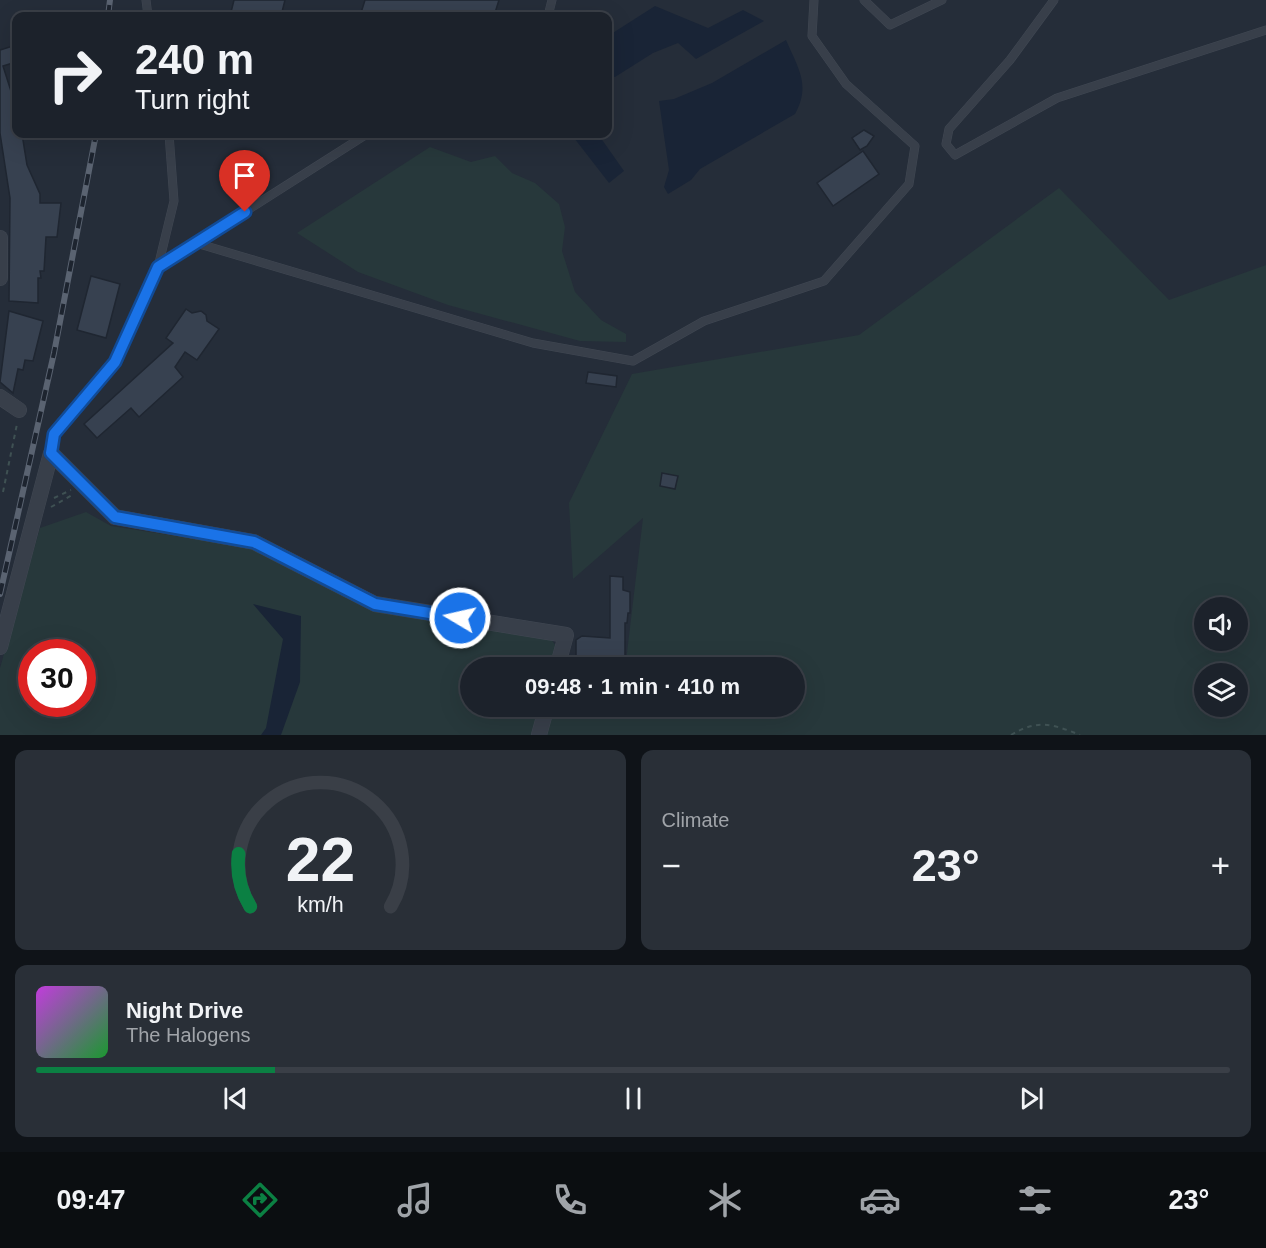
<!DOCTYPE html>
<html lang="en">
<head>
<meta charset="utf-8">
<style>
  :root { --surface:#1c222b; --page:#292f37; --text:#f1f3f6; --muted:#a0a4a9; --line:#3a3f47; --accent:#0b8043 }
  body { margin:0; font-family:Helvetica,sans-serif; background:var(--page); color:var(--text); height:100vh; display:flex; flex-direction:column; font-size:22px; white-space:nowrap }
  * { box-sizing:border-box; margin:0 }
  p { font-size:20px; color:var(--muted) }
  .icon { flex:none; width:33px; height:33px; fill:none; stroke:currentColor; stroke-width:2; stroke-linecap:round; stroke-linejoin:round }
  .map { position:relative; height:735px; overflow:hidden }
  .side { display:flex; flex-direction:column; gap:15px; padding:15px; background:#0f1318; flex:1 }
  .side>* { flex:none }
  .guide { position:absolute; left:12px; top:12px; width:600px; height:126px; border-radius:12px; box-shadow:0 6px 24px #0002,0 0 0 2px var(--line); background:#1c222b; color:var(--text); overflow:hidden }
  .controls { position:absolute; left:1194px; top:597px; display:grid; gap:12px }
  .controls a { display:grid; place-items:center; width:54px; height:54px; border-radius:50%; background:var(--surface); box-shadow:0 6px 24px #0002,0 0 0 2px var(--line); font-size:30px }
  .speed { position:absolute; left:18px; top:639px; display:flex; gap:12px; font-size:30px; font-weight:700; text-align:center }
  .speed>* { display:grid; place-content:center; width:78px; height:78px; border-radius:50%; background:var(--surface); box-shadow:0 6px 24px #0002,0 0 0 2px var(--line); line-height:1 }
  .speed .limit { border:9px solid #d22; background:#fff; color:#111 }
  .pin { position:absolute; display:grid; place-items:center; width:51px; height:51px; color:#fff; margin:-62px -26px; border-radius:50% 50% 50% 0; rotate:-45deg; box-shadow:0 0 6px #0007 }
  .pin .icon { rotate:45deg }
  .me { position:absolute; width:66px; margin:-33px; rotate:279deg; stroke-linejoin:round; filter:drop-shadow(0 0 4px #0008) }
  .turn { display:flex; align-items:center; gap:21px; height:126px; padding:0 24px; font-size:27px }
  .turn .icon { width:78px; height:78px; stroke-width:2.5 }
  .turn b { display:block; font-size:42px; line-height:51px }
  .big { font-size:45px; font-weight:700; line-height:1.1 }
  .side .card { flex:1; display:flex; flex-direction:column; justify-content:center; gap:9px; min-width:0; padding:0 21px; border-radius:12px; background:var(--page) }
  .side .dial { align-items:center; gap:0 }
  .dial svg { height:156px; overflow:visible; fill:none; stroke:var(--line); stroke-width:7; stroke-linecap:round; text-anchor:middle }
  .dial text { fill:var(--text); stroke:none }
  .song { display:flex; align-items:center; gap:18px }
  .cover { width:72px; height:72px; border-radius:9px; background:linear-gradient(135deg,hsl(290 70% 55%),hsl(130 70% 35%)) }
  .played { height:6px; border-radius:3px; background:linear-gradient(90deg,var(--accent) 20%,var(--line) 20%) }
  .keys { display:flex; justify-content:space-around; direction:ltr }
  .heat { display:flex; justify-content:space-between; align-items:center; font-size:33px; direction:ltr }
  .side .tiles { flex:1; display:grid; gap:15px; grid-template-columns:1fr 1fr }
  .card:last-child { grid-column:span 2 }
  .trip { position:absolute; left:460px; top:657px; width:345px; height:60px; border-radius:30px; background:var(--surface); box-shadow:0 6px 24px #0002,0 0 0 2px var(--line); font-weight:700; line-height:60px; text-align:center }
  .dock { display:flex; height:96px; justify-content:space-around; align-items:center; background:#0b0e11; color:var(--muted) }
  .dock .icon { width:42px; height:42px }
  .dock .active { color:var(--accent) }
  .dock b { font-size:27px; color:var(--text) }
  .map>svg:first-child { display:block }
</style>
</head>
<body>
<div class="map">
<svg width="1266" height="735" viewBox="0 0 1266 735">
  <rect width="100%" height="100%" fill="#252d39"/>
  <g fill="#27383b" fill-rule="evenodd">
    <polygon points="430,147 471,162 495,156 512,173 535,183 559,204 565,227 562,251 575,292 601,320 626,334 626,342 580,341 448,305 358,272 297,233"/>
    <path d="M1059,188L1169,300L1266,265V735H0V668L40,528L86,512L111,526L253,548L375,608L550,638L566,659L626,661L643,518L573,579L569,503L632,374L859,335ZM1204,608H1238V640H1204ZM32,652H82V704H32ZM471,668H795V706H471ZM1204,674H1238V706H1204Z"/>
  </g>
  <g fill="#192436">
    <polygon points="655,6 708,28 743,10 764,21 696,59 678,43 653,53 615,77 608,77 608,36"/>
    <path d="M786,40C798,68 811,85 795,114L700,169L691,180L668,194L664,187L669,170L659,101L674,99L712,83Z"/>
    <polygon points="571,134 598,134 624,171 609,183"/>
    <polygon points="253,604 301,616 300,682 281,735 261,735 266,728 283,639"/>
  </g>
  <g fill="#374150" stroke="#1f2631" stroke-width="1.5">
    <polygon points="234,0 285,0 281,16 230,16"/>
    <polygon points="365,0 499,0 494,16 360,16"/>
    <polygon points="16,45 16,62 3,66 16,107 16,134 22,134 27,165 40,194 40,203 61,203 57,237 46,237 44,271 40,271 41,278 38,278 38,303 9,301 10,198 0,133 0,50"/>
    <polygon points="864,130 874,136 867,146 860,150 852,138"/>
    <polygon points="863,151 879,174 833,206 817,183"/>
    <polygon points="91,276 120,284 106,338 77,330"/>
    <polygon points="186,309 192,313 201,311 206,315 207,321 219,329 197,360 185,352 175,367 183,377 139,417 131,408 97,438 84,424 173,343 166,338"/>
    <polygon points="9,311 43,321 33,361 25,360 23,370 18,369 13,393 0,382"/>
    <polygon points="588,372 617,376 616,387 586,383"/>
    <polygon points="662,473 678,476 675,489 660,486"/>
    <polygon points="610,576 623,577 623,590 630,592 630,613 628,613 627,623 625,623 625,660 576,659 576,640 582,636 610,638"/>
  </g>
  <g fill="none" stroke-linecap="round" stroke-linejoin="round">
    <g stroke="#414853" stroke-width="9">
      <g id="lane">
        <polyline points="146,0 148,16"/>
        <polyline points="864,0 890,25 942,0"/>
        <polyline points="1054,0 1010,60 949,129 946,144 955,155 1057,98 1266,30"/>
        <polyline points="548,16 552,0"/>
        <polyline points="196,243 533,343 633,361 704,321 824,281 909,184 915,146 846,84 812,36 814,0"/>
        <polyline points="158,267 367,134"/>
        <polyline points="51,453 54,434 115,362 158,267 174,201 169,134"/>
      </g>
    </g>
    <g stroke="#414853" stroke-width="16">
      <g id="street">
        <polyline points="0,238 0,278"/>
        <polyline points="0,397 19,410"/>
        <polyline points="0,647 51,453 115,517 254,542 375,604 566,635 557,668"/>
        <polyline points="539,735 547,706"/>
      </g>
    </g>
    <g stroke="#3f5153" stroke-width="2" stroke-dasharray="4.5 4.5" stroke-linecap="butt">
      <polyline points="3,492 17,424"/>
      <polyline points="54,498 71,490"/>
      <polyline points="51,507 74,494"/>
      <path d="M1011,735C1037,719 1053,724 1080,735"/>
    </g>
    <use href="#lane" stroke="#383f4a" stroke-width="8"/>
    <use href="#street" stroke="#383f4a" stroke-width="15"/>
    <g stroke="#5a6371" stroke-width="6">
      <g id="rail">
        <polyline points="108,16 110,0"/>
        <polyline points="0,594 54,353 96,134"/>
      </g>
    </g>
    <use href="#rail" stroke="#1d242f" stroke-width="4" stroke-dasharray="11" stroke-linecap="butt"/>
  </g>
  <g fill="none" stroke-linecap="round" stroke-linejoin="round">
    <g stroke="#114b97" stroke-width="15">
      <polyline id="route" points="245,212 158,267 115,362 54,434 51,453 115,517 254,542 375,604 460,618"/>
    </g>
    <use href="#route" stroke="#1a73e8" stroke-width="10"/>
  </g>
</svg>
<div class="controls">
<a><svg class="icon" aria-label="sound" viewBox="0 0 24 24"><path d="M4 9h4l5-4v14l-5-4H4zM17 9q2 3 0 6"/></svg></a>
<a><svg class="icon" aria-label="layers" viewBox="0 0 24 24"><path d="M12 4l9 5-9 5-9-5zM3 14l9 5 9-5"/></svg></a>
</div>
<div class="speed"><div class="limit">30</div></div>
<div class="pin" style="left:245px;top:212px;background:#d93025"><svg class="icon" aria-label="arrive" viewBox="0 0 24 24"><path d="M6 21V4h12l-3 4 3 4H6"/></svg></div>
<svg class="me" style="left:460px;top:618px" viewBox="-20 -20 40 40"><circle r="17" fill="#1a73e8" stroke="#fff" stroke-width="3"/><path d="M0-11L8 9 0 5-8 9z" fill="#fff"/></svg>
<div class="trip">09:48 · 1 min · 410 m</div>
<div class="guide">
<div class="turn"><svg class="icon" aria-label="right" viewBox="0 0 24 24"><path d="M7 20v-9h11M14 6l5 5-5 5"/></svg><div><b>240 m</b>Turn right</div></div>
</div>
</div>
<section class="side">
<div class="tiles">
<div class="card dial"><svg viewBox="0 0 100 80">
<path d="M14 69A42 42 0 1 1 86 69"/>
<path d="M14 69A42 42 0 0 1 8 42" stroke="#0b8043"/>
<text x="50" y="56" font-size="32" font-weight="700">22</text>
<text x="50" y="72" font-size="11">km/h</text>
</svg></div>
<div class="card"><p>Climate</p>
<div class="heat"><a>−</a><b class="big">23°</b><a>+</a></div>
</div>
<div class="card">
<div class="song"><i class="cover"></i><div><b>Night Drive</b><p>The Halogens</p></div></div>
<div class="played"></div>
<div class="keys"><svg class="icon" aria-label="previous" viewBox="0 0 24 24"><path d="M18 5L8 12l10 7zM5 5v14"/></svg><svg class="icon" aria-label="pause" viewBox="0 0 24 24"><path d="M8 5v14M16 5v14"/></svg><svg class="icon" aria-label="next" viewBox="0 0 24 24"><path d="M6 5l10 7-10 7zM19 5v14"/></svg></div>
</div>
</div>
</section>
<nav class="dock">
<b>09:47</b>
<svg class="icon active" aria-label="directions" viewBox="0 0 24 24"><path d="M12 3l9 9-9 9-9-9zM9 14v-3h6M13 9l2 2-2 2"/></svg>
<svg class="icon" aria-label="music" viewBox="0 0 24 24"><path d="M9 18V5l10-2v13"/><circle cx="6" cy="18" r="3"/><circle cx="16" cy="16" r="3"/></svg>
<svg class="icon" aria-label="phone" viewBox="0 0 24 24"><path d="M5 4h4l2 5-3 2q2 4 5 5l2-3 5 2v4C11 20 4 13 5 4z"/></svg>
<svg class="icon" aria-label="climate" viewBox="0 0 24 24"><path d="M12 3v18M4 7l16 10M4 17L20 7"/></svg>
<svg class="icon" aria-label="car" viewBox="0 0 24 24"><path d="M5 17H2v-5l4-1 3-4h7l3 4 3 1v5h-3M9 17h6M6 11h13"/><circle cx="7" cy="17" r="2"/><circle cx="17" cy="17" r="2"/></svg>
<svg class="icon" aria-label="filters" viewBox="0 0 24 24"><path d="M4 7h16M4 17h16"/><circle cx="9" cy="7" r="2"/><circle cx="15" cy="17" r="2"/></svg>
<b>23°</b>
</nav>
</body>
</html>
